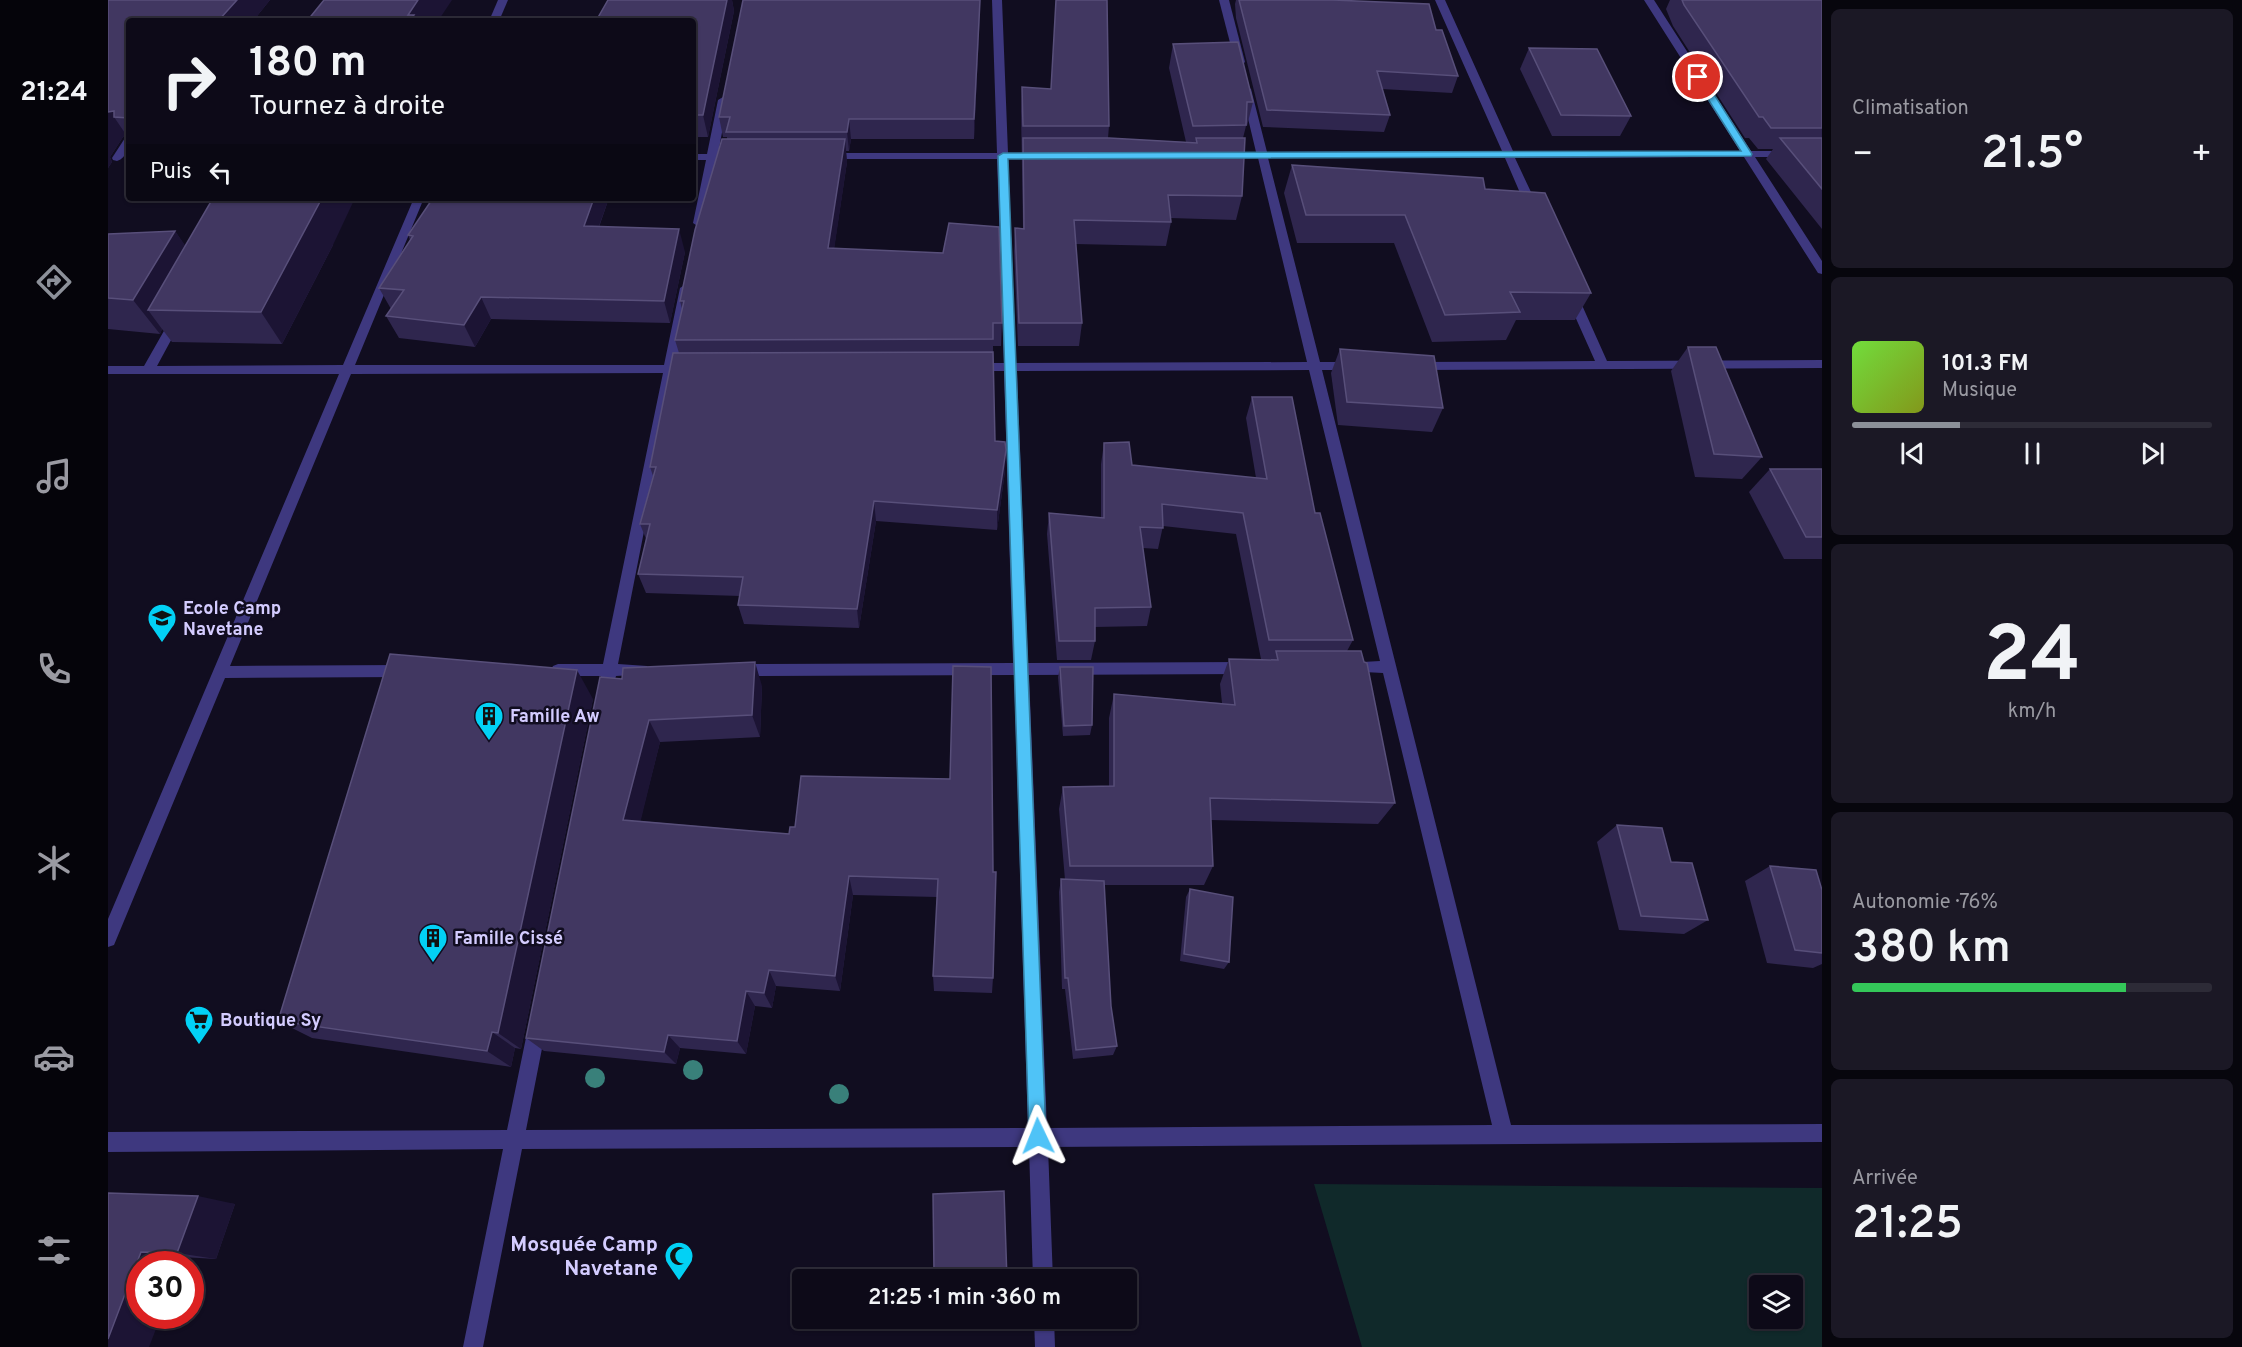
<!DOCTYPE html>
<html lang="fr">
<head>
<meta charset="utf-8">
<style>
  :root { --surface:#0d0a18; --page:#1b1825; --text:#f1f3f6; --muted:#9a9aa2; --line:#2d2b37; --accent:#8c9099 }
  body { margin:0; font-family:Overpass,sans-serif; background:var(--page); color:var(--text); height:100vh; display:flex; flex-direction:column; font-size:22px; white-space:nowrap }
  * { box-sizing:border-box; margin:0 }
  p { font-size:20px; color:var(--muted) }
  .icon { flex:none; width:33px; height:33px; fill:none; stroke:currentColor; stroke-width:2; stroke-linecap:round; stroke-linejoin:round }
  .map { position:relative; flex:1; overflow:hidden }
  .sheet { display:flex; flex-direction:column; gap:9px; padding:9px; background:#07060d; width:420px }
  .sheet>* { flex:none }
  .guide { position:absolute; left:18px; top:18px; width:570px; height:183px; border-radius:6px; box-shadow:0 2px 4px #0004,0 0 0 2px var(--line); background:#0d0a18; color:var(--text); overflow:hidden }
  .buttons { position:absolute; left:1641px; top:1275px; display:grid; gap:12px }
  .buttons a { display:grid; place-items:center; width:54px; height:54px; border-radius:6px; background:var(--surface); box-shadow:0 2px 4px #0004,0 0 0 2px var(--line); font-size:30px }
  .speed { position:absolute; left:18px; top:1251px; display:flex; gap:12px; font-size:30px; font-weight:700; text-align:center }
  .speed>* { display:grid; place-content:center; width:78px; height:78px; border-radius:50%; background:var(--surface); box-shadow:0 2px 4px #0004,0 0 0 2px var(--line); line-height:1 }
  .speed .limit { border:9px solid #d22; background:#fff; color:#111 }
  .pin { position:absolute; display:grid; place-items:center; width:51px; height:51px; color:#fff; margin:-26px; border:3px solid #fff; border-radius:50%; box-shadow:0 2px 6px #0007 }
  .me { position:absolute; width:66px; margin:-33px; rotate:358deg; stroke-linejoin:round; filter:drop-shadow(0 0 4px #0008) }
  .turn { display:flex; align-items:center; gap:21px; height:126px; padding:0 24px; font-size:27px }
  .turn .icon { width:78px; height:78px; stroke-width:2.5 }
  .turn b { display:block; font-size:42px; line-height:51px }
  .then { display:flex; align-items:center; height:57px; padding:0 24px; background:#0003; gap:12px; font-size:22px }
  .big { font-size:45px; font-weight:600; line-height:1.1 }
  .sheet .tile { flex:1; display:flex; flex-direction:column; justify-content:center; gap:9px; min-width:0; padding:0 21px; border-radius:9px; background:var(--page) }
  .sheet .dial { align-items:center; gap:0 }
  .dial b { font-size:78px; line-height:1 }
  .song { display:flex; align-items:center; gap:18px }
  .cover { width:72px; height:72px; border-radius:9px; background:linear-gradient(135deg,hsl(100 70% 55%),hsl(70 70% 35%)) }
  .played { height:6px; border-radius:3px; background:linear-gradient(90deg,var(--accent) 30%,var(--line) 30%) }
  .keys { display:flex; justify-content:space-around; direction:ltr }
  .heat { display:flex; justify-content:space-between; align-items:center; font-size:33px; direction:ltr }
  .charge { height:9px; border-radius:4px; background:linear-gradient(90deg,#34c759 76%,var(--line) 0) }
  .trip { position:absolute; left:684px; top:1269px; width:345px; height:60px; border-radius:6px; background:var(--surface); box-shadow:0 2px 4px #0004,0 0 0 2px var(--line); font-weight:600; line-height:60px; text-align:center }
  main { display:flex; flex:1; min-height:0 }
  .menu { display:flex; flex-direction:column; width:108px; justify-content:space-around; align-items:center; background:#05040a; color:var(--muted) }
  .menu .icon { width:42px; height:42px }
  .menu .current { color:var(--accent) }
  .menu b { font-size:27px; color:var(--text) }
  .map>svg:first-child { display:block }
</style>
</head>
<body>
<main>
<nav class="menu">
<b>21:24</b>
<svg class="icon current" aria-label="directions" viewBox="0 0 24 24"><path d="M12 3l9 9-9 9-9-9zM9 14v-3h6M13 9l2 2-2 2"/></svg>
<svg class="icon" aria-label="music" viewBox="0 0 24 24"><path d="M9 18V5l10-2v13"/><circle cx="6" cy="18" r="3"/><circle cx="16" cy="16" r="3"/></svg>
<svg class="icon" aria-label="phone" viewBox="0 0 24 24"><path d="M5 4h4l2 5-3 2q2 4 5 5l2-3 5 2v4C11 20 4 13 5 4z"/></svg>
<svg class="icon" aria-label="climate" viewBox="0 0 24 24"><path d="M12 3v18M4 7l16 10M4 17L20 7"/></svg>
<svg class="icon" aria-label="car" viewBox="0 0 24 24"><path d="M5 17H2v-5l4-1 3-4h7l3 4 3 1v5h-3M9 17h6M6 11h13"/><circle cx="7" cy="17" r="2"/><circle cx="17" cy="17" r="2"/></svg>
<svg class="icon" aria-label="filters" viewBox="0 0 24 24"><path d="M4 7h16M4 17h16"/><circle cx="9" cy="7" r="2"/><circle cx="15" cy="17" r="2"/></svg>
</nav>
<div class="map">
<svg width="1714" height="1347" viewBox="0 0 1714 1347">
  <rect width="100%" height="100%" fill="#110d20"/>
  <path fill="#10292a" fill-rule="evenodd" d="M1206,1184L1714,1188V1347H1254ZM1652,1286H1684V1318H1652Z"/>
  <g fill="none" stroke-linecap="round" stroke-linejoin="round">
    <g fill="#3e387f" fill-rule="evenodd">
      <polygon points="390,0 400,0 391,21 381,21"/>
      <path d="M884,0H894L900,153H934L939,156L934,159H900L908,363L1199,362L1150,158H1117L1112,155L1117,152H1148L1133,89L1138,86L1143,89L1159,152L1394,151L1327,0H1337L1405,151H1632L1536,0H1546L1643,151H1714V157H1647L1714,261V274L1710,273L1636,157L1407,158L1431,209L1425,212L1419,209L1397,158H1160L1212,362H1246L1252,366L1246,370H1214L1403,1125L1714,1124V1142L940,1147L945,1280H925L921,1147L414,1149L375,1347H355L395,1149L0,1152V1132L399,1130L421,1023L424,1017L430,1014L436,1017L439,1023L418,1130L920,1128L906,675L630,676L625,674L623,670L625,666L630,664L905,663L896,371H865L859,367L865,363H896L889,159H718L713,156L718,153H889ZM1201,370L1272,661L1237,663L1235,667L1237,671L1275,673L1384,1125L939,1128L921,675L1137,674L1142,672L1144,668L1142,664L1137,662L920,663L909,371Z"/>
      <polygon points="1111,0 1121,0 1137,62 1135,64 1127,62"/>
      <polygon points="615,97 620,100 610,154 618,157 609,160 597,223 591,227 585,223 598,160 585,160 585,154 599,154 610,100"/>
      <path d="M21,137C21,146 19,158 9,161L5,160L4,158L17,138Z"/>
      <polygon points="306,198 316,198 247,365 556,365 572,288 578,284 584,288 569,365 580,365 586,369 580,373 567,373 510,664 539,666 541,670 539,674 508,676 501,702 496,704 491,702 488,697 493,676 450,676 445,674 443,670 445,666 450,664 495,664 555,373 243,374 122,666 297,665 302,667 304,671 302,675 297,677 117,678 6,945 0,947 0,919 231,374 0,374 0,366 36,366 65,315 69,314 75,318 49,366 235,365"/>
      <polygon points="1463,290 1469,294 1499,361 1714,360 1714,368 1309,370 1303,366 1309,362 1487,361 1457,294"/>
      <polygon points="926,1318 946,1318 947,1347 927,1347"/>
    </g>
  </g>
  <g fill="#39807a">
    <circle cx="585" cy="1070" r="10"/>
    <circle cx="487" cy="1078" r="10"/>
    <circle cx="731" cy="1094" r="10"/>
  </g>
  <g fill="#2f264e">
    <polygon points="0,0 162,0 145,21 21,21 21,139 19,136 15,137 2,157 4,162 0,168"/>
    <polygon points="500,0 624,0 626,11 600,137 585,137 585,21"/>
    <polygon points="1128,0 1225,0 1328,30 1350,76 1344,93 1274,89 1282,115 1276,132 1155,127 1128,18 1127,4"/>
    <polygon points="1562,0 1714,0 1714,229 1658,159 1665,149 1650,149 1641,138 1637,138 1565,26 1558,9"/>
    <polygon points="872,11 866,139 743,139 741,151 738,151 739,162 726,248 894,323 893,346 885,346 887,441 897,471 889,530 768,521 751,628 636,624 630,605 632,596 538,593 530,574 538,539 532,524 545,476 542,467 571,353 567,340 574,309 572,301 619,139 619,137 615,137 611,117"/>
    <polygon points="1065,44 1145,102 1139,126 1138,126 1135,138 1134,196 1128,220 1062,218 1063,222 1058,246 967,244 974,323 971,346 910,346 906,251 907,228 915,229 913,111 914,87 1001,126 1000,138 1078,142 1061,68"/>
    <polygon points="1421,48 1523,116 1512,136 1444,136 1412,69"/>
    <polygon points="1184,165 1377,189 1483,293 1467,320 1408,320 1398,340 1324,342 1286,243 1189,243 1176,193"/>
    <polygon points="501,198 491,227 577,252 562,323 383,319 367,347 291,338 278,316 283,309 271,288 302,240 300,235"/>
    <polygon points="67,231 77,246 225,245 174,344 64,342 54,329 52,334 0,329 0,234"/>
    <polygon points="1580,347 1654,457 1634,479 1587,477 1563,371"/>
    <polygon points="1232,349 1335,408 1324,432 1230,425 1223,373"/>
    <polygon points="1144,397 1207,513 1245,640 1239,651 1287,803 1270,824 1103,820 1105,866 1096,885 996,885 1003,1006 1009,1046 1005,1055 965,1059 957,989 954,989 951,892 953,879 957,880 951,809 955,787 1001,786 1001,718 1006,694 1114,703 1112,684 1121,659 1164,660 1164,659 1153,659 1128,534 1055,526 1050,549 1035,548 1043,607 1039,626 987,627 987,641 983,660 949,660 939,534 941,513 993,518 993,464 996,443 1024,465 1148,478 1138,418"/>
    <polygon points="1662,469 1714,469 1714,559 1676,559 1641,492"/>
    <polygon points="952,667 984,725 982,735 955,736 950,677"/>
    <polygon points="514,679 654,686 652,737 552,742 532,821 681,834 687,827 842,779 885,978 884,993 826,991 825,976 829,897 745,895 732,991 668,986 664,1008 647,1006 638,1054 572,1048 568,1064 436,1051 418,1038"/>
    <polygon points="485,699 413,1049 407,1048 403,1067 204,1038 170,1021"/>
    <polygon points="1509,825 1563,862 1600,920 1576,934 1511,930 1489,842"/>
    <polygon points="1662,866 1714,890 1714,964 1705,968 1659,963 1637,881"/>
    <polygon points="1082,889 1121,962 1116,969 1072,961 1078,897"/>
    <polygon points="0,1193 127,1204 108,1259 74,1257 71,1264 32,1264"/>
    <polygon points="825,1194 899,1280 848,1274 827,1275 826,1272"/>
  </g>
  <g fill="#1c1434">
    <polygon points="129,0 162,0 145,21 110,21"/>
    <polygon points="310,0 344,0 330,21 302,21 300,15"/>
    <polygon points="619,0 624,0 626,11 600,137 595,115"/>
    <polygon points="872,0 872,11 866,139 866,119"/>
    <polygon points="6,111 6,117 19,136 15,137 2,157 4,162 0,168 0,112"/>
    <polygon points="741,119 743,139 741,151 739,132"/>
    <polygon points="737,139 739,162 723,271 720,248"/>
    <polygon points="214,198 247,198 225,245 174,344 153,312"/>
    <polygon points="486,198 501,198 483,248 476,226"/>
    <polygon points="571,229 577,252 562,323 556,301"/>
    <polygon points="67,231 91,265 40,310 54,329 52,334 25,300"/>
    <polygon points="373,297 383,319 367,347 356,325"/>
    <polygon points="898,450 897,471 889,530 889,510"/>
    <polygon points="766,501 768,521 751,628 749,609"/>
    <polygon points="647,662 654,686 652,737 644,715"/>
    <polygon points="469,670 485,699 413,1049 390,1033"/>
    <polygon points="541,720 552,742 528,840 515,820"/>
    <polygon points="741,876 745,895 732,991 727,976"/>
    <polygon points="661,970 668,986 664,1008 656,993"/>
    <polygon points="638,991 647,1006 638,1054 629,1041"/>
    <polygon points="384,1032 407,1048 403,1067 379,1051"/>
    <polygon points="560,1035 572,1048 568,1064 556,1052"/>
    <polygon points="90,1196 127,1204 108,1259 69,1253"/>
    <polygon points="33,1252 74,1257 71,1264 32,1264 32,1316 53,1316 41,1347 0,1347 0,1339"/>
  </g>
  <g fill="#413761" stroke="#584f7a" stroke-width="1.5">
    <polygon points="0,0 129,0 110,21 21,21 21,118 6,117 6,111 0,112"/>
    <polygon points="216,0 310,0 300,15 306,15 302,21 199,21"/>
    <polygon points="500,0 619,0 595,115 585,115 585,21 488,21"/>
    <polygon points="635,0 872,0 866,119 741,119 739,132 618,132 622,117 611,117"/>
    <polygon points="948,0 999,0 1001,126 915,126 914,87 943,89"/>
    <polygon points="1131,0 1225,0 1321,4 1328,30 1334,30 1350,76 1269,71 1282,115 1159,110"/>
    <polygon points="1574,0 1714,0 1714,128 1663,128 1655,117 1651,117 1576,5"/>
    <polygon points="1130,42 1145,102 1139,102 1138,125 1085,126 1065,44"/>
    <polygon points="1421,48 1489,49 1523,116 1453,115"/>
    <polygon points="915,138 1001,138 1089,143 1088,138 1137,138 1134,196 1060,195 1063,222 966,220 974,323 911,323 907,228 916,229"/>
    <polygon points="1672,138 1714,138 1714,189"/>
    <polygon points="614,139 737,139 720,248 835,253 841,223 891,227 894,323 885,323 885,339 567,340 576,301 572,301 587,230"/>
    <polygon points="1184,165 1375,178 1377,189 1437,193 1483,293 1402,292 1412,312 1337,315 1297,215 1198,215"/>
    <polygon points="105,198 214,198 153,312 40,310"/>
    <polygon points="325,198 486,198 476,226 571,229 556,301 373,297 356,325 278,316 296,290 271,288 305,236 300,235"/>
    <polygon points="67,231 25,300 0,298 0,234"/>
    <polygon points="1580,347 1608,347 1654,457 1606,454"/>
    <polygon points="1232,349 1326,356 1335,408 1239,402"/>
    <polygon points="885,352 887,441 897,442 898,450 889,510 766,501 749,609 630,605 635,577 530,574 542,524 532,524 548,467 542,467 565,353"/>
    <polygon points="1144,397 1184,397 1207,513 1212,513 1245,640 1161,640 1135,513 1054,504 1055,528 1032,527 1043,607 987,608 987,641 951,641 941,513 996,518 996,443 1021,442 1024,465 1159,479"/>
    <polygon points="1662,469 1714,469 1714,537 1698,537"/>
    <polygon points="1168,651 1253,651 1256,662 1259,663 1287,803 1102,798 1105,866 962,866 955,787 1006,786 1006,694 1127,705 1121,659 1170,660"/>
    <polygon points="282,654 469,670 390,1033 384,1032 379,1051 170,1021"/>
    <polygon points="647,662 644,715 541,720 515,820 681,834 682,827 687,827 693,776 842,779 845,666 883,667 885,872 888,872 885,978 825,976 830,879 741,876 727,976 661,970 656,993 638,991 629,1041 560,1035 556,1052 418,1038 492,677 514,679 515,668"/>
    <polygon points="952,667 985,667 984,725 956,726"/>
    <polygon points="1509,825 1554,828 1563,862 1584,863 1600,920 1533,916"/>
    <polygon points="1662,866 1708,870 1714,890 1714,953 1687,950"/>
    <polygon points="953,879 996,881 1003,1006 1009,1046 968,1050 960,978 957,978"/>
    <polygon points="1082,889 1125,897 1121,962 1076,954"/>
    <polygon points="896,1191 899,1280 849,1280 848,1271 826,1272 825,1194"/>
    <polygon points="0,1193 90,1196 69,1253 33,1252 0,1339"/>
  </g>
  <polygon fill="#4fc3f7" stroke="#337fa1" stroke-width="1.5" points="1590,74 1595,77 1644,154 1643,156 900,159 938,1136 936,1142 930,1145 924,1142 921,1136 890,156 895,153 1633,151 1586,77"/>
  <defs>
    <g id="school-pin" transform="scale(1.5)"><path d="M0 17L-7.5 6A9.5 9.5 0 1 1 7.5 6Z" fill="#02d1f5" stroke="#110d20"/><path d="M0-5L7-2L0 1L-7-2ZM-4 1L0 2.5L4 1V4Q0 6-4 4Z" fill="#111"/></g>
    <g id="building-pin" transform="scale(1.5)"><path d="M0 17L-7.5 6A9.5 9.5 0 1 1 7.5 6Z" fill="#02d1f5" stroke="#110d20"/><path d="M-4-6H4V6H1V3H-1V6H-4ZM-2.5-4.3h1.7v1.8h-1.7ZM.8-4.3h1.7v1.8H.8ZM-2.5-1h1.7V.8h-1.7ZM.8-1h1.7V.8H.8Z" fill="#111"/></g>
    <g id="supermarket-pin" transform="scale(1.5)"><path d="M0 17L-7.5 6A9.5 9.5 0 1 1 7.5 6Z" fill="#02d1f5" stroke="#110d20"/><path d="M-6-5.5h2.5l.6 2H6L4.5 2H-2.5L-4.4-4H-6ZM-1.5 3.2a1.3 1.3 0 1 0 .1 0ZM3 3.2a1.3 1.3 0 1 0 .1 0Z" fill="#111"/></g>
    <g id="mosque-pin" transform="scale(1.5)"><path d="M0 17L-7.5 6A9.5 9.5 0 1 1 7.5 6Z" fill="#02d1f5" stroke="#110d20"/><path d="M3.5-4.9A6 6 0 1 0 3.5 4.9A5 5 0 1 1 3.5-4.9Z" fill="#111"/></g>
  </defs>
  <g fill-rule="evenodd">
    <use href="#school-pin" x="54" y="618"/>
    <use href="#building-pin" x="381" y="716"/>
    <use href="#building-pin" x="325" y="938"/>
    <use href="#supermarket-pin" x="91" y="1020"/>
    <use href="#mosque-pin" x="571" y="1256"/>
  </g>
  <g text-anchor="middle" stroke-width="5" stroke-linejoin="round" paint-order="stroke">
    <g font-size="18" font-weight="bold" fill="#d4ccff" stroke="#110d20" text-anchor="start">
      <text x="75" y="614">Ecole Camp<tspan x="75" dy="21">Navetane</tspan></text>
      <text x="402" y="722">Famille Aw</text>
      <text x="346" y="944">Famille Cissé</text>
      <text x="112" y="1026">Boutique Sy</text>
    </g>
    <g font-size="21" font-weight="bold" fill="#d4ccff" stroke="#110d20" text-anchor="end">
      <text x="550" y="1251">Mosquée Camp<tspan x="550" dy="24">Navetane</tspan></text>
    </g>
  </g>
</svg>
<div class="buttons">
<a><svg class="icon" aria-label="layers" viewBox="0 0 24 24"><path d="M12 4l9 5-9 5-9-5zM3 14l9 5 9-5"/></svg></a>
</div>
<div class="speed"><div class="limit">30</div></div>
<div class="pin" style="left:1590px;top:77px;background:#d93025"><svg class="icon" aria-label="arrive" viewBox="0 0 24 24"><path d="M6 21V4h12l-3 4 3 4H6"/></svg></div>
<svg class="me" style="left:930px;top:1136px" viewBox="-20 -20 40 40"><path d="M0-17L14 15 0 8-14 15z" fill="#4fc3f7" stroke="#fff" stroke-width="4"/></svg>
<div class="trip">21:25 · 1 min · 360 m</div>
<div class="guide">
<div class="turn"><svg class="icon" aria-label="right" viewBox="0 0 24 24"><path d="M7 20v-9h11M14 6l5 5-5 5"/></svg><div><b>180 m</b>Tournez à droite</div></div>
<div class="then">Puis<svg class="icon" aria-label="left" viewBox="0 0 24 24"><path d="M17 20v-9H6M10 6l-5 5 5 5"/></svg></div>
</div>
</div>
<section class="sheet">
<div class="tile"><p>Climatisation</p>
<div class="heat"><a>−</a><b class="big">21.5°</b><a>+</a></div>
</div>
<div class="tile">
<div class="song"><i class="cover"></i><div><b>101.3 FM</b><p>Musique</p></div></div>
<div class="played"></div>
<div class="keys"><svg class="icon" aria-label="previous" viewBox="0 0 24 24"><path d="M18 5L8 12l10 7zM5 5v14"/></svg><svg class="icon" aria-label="pause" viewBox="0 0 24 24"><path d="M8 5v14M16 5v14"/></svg><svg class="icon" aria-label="next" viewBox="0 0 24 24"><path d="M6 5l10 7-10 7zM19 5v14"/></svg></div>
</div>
<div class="tile dial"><b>24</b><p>km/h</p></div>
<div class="tile"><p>Autonomie · 76%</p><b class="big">380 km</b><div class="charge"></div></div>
<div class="tile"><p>Arrivée</p><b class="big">21:25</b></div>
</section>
</main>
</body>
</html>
